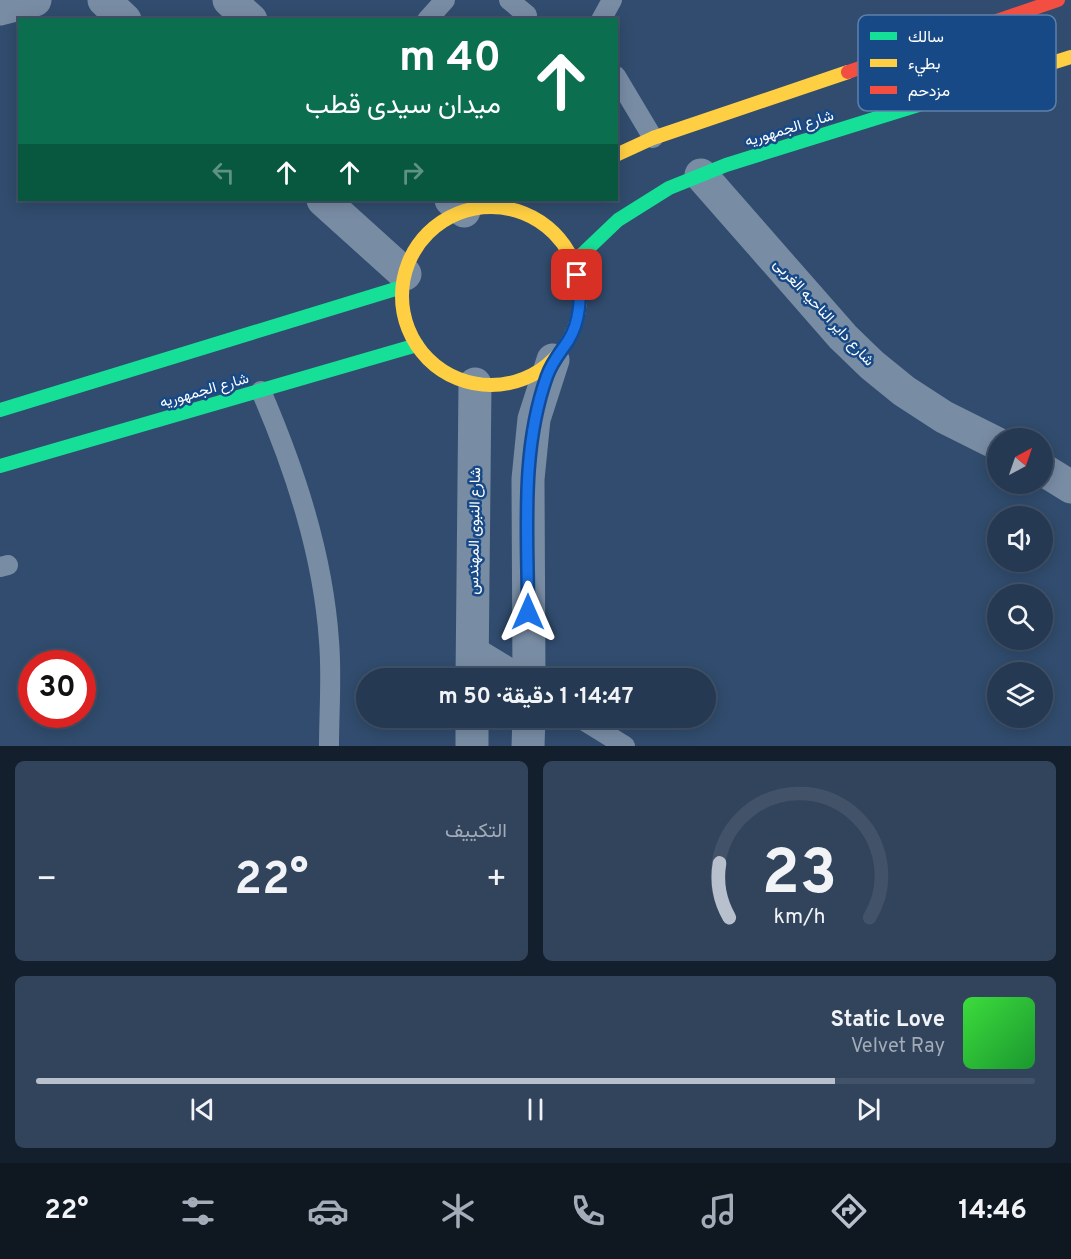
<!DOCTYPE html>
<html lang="ar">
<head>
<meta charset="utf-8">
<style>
  :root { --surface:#253952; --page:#31445c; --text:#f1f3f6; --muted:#a3acb8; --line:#425369; --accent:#b7c0cc }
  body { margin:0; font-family:Overpass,Vazirmatn,sans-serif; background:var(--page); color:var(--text); direction:rtl; height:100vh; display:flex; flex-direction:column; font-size:22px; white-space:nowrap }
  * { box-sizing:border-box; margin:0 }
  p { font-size:20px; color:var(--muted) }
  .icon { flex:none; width:33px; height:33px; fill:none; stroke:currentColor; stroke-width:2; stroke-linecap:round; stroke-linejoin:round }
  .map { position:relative; height:746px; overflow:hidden; direction:ltr }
  .sheet { display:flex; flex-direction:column; gap:15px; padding:15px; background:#141f2d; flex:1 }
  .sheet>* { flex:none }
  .top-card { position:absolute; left:18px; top:18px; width:600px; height:183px; border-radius:0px; box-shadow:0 3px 15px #0003,0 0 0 2px var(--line); direction:rtl; background:#0b6e4f; color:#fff; overflow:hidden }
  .needle { width:39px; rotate:40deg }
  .buttons { position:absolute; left:987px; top:428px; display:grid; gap:12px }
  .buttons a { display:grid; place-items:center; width:66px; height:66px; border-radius:50%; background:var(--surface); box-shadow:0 3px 15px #0003,0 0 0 2px var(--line); font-size:30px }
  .speed { position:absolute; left:18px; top:650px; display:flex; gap:12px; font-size:30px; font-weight:700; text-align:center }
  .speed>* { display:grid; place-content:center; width:78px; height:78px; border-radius:50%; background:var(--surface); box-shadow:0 3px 15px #0003,0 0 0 2px var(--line); line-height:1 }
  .speed .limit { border:9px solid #d22; background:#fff; color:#111 }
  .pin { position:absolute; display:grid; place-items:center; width:51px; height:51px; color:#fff; margin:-26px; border-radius:12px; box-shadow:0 3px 9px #0006 }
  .me { position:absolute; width:66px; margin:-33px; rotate:0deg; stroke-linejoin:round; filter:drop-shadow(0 0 4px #0008) }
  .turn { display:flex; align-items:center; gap:21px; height:126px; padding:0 18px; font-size:27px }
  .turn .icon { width:78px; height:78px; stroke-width:2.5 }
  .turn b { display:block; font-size:42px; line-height:51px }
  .lanes { display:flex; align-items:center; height:57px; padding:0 18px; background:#0003; justify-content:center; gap:30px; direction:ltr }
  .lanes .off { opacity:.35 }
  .big { font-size:45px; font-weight:700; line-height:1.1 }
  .sheet .widget { flex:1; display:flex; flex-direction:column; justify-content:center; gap:9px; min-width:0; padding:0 21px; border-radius:9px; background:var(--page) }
  .sheet .dial { align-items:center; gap:0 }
  .dial svg { height:156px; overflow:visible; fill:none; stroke:var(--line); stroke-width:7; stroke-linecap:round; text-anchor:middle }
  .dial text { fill:var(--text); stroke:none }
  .song { display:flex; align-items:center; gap:18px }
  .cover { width:72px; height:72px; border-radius:9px; background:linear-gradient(135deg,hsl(120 70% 55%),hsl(130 70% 35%)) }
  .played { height:6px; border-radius:3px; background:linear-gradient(90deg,var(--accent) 80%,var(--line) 80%) }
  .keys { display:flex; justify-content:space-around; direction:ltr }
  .heat { display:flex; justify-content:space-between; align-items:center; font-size:33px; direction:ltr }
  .sheet .tiles { flex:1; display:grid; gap:15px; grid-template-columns:1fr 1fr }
  .widget:last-child { grid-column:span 2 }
  .trip { position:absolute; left:356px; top:668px; width:360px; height:60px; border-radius:30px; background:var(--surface); box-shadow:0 3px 15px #0003,0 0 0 2px var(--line); font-weight:700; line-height:60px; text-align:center; direction:rtl }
  .tab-bar { display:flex; height:96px; justify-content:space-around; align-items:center; background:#0f1721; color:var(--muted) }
  .tab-bar .icon { width:42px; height:42px }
  .tab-bar .on { color:var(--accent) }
  .tab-bar b { font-size:27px; color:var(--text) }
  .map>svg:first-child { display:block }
</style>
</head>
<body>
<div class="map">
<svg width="1071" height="746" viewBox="0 0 1071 746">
  <rect width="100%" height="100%" fill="#314c6e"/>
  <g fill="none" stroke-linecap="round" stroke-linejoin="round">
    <g stroke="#788ca4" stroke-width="20">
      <polyline points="509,0 527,15"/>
      <polyline points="427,20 445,0"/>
      <polyline points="601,20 612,0"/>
      <polyline points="616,76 653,138"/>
      <path d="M261,391C295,470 323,554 329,641C332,676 329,711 329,746"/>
      <polyline points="0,567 8,565"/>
      <polyline points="578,717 625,746"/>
    </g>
    <g stroke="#788ca4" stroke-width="33">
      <polyline points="104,0 125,20"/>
      <polyline points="229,0 251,20"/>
      <polyline points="0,9 35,0"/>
      <polyline points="701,175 843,337 872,365 904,391 944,417 998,444"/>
      <polyline points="323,200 405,274"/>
      <polyline points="451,200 464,211"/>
      <polyline points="1042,469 1071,487"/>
      <polyline points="473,653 514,678"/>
      <polyline points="472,678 475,384"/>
      <polyline points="529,678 528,479 534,419 553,360"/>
      <polyline points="472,746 472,717"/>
      <polyline points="528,746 529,717"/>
    </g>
    <g stroke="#16e098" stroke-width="14">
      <polyline points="574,262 618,220 669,188 726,165 970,89"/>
      <polyline points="0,410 402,287"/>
      <polyline points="0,466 417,345"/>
    </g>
    <g stroke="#ffcf43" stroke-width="14">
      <polyline points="970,89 1071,57"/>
      <polyline points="616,155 653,138 848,72"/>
      <circle cx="491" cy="296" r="89"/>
    </g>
    <polyline stroke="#f24e42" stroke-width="14" points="848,72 1058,0"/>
  </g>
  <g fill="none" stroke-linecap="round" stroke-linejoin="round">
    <g stroke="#114b97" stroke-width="15">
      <path id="route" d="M528,612C528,534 520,451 547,376C552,362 560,353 568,341C580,322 582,296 577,275"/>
    </g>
    <use href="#route" stroke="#1a73e8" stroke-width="10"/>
  </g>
  <g text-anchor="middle" stroke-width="5" stroke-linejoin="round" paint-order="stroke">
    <g font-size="15" fill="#fff" stroke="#184987">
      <text transform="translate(789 128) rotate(-17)" y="5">شارع الجمهوريه</text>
      <text transform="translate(824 312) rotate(47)" y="5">شارع داير الناحيه الغربى</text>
      <text transform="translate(204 390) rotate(-16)" y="5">شارع الجمهوريه</text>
      <text transform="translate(474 531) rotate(-89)" y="5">شارع النبوى المهندس</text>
    </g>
  </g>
  <rect x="858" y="15" width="198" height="96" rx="9" fill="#184987" stroke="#5d80ab" stroke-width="1.5"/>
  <rect x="870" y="32" width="27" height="8" fill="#16e098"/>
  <rect x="870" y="59" width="27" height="8" fill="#ffcf43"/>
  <rect x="870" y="86" width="27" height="8" fill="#f24e42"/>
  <g font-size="16" fill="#fff">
    <text x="908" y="42">سالك</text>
    <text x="908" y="69">بطيء</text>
    <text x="908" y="96">مزدحم</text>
  </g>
</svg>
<div class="buttons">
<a><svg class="needle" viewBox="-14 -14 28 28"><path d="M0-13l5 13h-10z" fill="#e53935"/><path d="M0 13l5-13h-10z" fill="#a3acb8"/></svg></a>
<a><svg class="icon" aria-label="sound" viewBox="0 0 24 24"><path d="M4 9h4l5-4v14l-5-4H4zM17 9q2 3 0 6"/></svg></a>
<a><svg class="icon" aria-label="search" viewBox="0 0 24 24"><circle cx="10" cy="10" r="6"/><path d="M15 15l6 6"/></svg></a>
<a><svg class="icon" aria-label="layers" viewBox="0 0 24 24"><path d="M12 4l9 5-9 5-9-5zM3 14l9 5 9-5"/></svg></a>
</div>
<div class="speed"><div class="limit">30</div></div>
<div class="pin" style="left:577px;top:275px;background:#d93025"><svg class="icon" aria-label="arrive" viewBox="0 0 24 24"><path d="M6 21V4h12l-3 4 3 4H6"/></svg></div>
<svg class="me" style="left:528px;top:612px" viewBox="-20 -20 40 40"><path d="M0-17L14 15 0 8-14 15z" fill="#1a73e8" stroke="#fff" stroke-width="4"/></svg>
<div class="trip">14:47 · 1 دقيقة · 50 m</div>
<div class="top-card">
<div class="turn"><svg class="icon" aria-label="ahead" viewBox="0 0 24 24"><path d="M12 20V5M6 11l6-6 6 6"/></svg><div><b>40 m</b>ميدان سيدى قطب</div></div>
<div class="lanes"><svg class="icon off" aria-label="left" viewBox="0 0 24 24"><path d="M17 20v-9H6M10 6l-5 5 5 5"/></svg><svg class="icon" aria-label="ahead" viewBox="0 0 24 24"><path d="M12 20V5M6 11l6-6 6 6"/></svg><svg class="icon" aria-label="ahead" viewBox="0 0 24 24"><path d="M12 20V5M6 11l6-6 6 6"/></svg><svg class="icon off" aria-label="right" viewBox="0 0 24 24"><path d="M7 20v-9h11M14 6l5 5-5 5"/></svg></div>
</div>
</div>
<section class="sheet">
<div class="tiles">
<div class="widget dial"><svg viewBox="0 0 100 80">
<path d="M14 69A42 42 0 1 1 86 69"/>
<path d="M14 69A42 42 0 0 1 9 41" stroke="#b7c0cc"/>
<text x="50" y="56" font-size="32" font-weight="700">23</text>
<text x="50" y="72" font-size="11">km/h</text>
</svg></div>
<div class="widget"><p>التكييف</p>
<div class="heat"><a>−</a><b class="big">22°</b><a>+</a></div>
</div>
<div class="widget">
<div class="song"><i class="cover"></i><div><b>Static Love</b><p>Velvet Ray</p></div></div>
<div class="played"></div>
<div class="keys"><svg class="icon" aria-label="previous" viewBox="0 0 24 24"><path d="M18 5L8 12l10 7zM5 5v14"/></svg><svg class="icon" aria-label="pause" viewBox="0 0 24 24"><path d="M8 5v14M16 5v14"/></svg><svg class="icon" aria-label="next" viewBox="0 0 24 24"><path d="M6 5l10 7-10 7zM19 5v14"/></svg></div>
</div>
</div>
</section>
<nav class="tab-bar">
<b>14:46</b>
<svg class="icon on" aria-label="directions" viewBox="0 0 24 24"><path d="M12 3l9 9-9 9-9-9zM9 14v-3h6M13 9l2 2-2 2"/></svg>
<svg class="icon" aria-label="music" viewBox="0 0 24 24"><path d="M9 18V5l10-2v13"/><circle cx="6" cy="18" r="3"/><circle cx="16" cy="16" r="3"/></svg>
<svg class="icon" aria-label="phone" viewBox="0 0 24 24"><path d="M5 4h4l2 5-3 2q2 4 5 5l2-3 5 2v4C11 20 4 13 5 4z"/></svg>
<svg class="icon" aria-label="climate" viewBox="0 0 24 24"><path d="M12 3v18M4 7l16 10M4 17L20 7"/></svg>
<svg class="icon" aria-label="car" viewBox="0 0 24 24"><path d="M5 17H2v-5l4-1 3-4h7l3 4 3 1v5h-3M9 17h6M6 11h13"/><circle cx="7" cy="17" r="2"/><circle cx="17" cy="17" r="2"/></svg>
<svg class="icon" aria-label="filters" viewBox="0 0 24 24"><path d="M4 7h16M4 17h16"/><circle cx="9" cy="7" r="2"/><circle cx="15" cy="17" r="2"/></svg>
<b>22°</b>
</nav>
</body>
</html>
